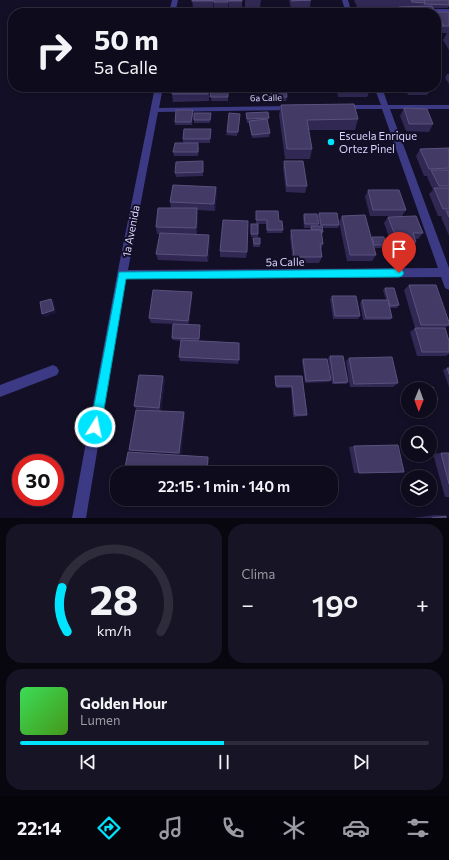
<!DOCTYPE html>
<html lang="es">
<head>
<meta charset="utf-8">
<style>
  :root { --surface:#0e0b1c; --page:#171425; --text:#f1f3f6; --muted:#9b9ba3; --line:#2e2b3b; --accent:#00e5ff }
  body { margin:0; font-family:Commissioner,sans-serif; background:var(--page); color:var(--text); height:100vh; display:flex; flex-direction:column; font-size:15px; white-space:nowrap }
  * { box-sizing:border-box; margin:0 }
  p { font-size:13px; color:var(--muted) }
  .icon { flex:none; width:22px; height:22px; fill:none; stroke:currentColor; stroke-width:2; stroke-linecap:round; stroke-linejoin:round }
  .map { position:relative; height:518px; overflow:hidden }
  .drawer { display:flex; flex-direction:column; gap:6px; padding:6px; background:#08060f; flex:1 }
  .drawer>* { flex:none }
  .guide { position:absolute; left:8px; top:8px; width:433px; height:84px; border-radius:16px; box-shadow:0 2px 6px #0003,0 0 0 1px var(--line); background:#0e0b1c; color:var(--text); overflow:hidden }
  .needle { width:26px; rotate:181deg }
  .fabs { position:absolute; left:401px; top:382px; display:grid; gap:8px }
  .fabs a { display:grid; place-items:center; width:36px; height:36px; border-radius:50%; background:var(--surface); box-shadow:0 2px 6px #0003,0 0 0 1px var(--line); font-size:20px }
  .speed { position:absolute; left:12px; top:454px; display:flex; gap:8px; font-size:20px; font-weight:700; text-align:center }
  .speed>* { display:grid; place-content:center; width:52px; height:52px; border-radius:50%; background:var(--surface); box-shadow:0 2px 6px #0003,0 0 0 1px var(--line); line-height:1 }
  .speed .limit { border:6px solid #d22; background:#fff; color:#111 }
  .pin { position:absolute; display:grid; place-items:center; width:34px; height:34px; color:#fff; margin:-41px -17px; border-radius:50% 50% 50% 0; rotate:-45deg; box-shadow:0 0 4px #0007 }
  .pin .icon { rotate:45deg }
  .me { position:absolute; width:44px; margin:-22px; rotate:10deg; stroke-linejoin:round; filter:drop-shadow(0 0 3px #0008) }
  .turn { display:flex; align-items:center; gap:14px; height:84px; padding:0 20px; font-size:18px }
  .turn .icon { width:52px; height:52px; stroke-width:2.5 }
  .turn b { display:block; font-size:28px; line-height:34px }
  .big { font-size:30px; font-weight:600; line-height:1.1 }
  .drawer .tile { flex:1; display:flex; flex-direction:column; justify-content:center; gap:6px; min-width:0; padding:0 14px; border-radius:16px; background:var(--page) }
  .drawer .dial { align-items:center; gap:0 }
  .dial svg { height:104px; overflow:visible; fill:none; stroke:var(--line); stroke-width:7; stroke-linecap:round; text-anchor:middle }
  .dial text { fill:var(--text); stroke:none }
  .song { display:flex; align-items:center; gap:12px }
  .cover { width:48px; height:48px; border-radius:6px; background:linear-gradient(135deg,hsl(130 70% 55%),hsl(100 70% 35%)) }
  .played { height:4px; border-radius:2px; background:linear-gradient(90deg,var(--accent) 50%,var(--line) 50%) }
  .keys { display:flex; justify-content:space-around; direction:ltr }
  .heat { display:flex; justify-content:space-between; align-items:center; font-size:22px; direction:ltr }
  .drawer .tiles { flex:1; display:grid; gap:6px; grid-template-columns:1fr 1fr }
  .tile:last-child { grid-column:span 2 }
  .trip { position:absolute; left:110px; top:466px; width:228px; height:40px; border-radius:16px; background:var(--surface); box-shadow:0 2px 6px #0003,0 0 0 1px var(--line); font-weight:600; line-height:40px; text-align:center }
  .menu { display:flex; height:64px; justify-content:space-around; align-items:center; background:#06040b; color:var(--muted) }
  .menu .icon { width:28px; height:28px }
  .menu .current { color:var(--accent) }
  .menu b { font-size:18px; color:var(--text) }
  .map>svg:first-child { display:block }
</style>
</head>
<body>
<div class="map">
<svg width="449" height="518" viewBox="0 0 449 518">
  <rect width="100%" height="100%" fill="#130f26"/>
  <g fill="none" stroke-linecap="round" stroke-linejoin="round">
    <g fill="#3d3a85" fill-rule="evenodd">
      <polygon points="172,0 178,0 175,13 169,13"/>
      <polygon points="342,0 348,0 351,10 403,9 406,11 403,13 220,13 223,11 345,10"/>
      <polygon points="449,9 449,13 423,13 420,11 423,9"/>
      <polygon points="155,87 163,87 159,108 293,106 297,108 293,110 158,112 128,270 438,268 382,109 341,109 337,107 341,105 381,105 374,87 382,87 388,105 449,105 449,109 390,109 449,268 449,290 445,288 441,277 126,279 86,518 72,518 117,275"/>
      <polygon points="53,365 57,367 59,371 57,375 0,397 0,385"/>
    </g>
  </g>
  <g fill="#312854">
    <polygon points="192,0 214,0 213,8 193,8"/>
    <polygon points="214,0 242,0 242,8 229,8 228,1 228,9 214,9"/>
    <polygon points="245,0 261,0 260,7 245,7"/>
    <polygon points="289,0 311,0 310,7 291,8"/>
    <polygon points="354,0 449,0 449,6 448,8 433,8 435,12 449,12 449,33 440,33 439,36 436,36 436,13 388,13 389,11 397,11 398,9 358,9"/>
    <polygon points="447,33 449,33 449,50 443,40"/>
    <polygon points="447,74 449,74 449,84 445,78"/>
    <polygon points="209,87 209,101 173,102 172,94"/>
    <polygon points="212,87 226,87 226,90 228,90 228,101 211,101"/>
    <polygon points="249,87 260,87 260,93 250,93"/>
    <polygon points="271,87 287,97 286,101 271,101 270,91"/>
    <polygon points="336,87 369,87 370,90 367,97 338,97"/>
    <polygon points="405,87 427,87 429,92 427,95 408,95"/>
    <polygon points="281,105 358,119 355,130 309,130 312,149 310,159 285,159 279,115"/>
    <polygon points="404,108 433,124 429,132 406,131 400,116"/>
    <polygon points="246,113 269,118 268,121 267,121 270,133 269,137 252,138 249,123 247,123 246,116"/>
    <polygon points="193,114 192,125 175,125 175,122"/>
    <polygon points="211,117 210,123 194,123 194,120"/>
    <polygon points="240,118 237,136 226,135 227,132"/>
    <polygon points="211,129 210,143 183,143 183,139"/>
    <polygon points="199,147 198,156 174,156 173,152"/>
    <polygon points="449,148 449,236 441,217 442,216 438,216 429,194 433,190 427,177 428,176 424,176 416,156 420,149"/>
    <polygon points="203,161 203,176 176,177 175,173"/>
    <polygon points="284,161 307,186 305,193 286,192 283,168"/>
    <polygon points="216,187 217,193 215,211 197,210 198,215 197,234 178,234 210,242 208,262 158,260 156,254 160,234 157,234 156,227 171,208 170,202"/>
    <polygon points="368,190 406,210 402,216 370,216 365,197"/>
    <polygon points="256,211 279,221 283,230 282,233 267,233 266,224 256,224"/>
    <polygon points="319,213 339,225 338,228 322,228 323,232 322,235 323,244 321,250 322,257 319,263 293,263 290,237 291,230 310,230 310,228 304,228 303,217 304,214 319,224 318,226 320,226 318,216"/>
    <polygon points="342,216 371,238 372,237 386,245 384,248 374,248 376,255 372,261 347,261 339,222"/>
    <polygon points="388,217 423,233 418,239 415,239 416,242 411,248 393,249 384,223"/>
    <polygon points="251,224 258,234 258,237 251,237"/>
    <polygon points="253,238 260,244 260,247 253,247"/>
    <polygon points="220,251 247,252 246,258 220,257"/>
    <polygon points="409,285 449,322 449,325 445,328 449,341 449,354 446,356 417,356 410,332 415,328 404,290"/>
    <polygon points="385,288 399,305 397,308 390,308 392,318 390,320 363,320 360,303 362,300 386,300 383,290"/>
    <polygon points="192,292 192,297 189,325 200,328 199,341 239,360 238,364 180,361 179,357 181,341 173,340 172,338 174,324 151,323 149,318"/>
    <polygon points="332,296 360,316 358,319 333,319 330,299"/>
    <polygon points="330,356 348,382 346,384 332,384 328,358"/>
    <polygon points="349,358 398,383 393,387 350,387 346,361"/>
    <polygon points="303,359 331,380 329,382 305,383 302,361"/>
    <polygon points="447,368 449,368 449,387 443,370"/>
    <polygon points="275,376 302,376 307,415 305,416 293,417 291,388 276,388 275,378"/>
    <polygon points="165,379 161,411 136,409 134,406"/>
    <polygon points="419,387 433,387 438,400 434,402 430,402 430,389 416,389"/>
    <polygon points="185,415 181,454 132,451 129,450"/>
    <polygon points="354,446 404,472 354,473 349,447"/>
    <polygon points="441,453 449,453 449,497 445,497 433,454"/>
    <polygon points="435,515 446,516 446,518 413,518"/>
  </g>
  <g fill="#1d163a">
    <polygon points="216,187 217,193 215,211 214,204"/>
    <polygon points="197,208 198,215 197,234 196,228"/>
    <polygon points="209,235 210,242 208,262 207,256"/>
    <polygon points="192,292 192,297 189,325 188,321"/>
    <polygon points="51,299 54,301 56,313 45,317 42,314"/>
    <polygon points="163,376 165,379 161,411 159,408"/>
    <polygon points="184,412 185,415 181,454 179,453"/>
    <polygon points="208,457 209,458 208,473 207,473"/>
  </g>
  <g fill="#433a66" stroke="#5a527e">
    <rect x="192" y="0" width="21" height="1"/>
    <rect x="214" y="0" width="14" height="2"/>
    <rect x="229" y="0" width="13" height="1"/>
    <polygon points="291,0 311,0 292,1"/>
    <polygon points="411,0 424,0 425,3 412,2"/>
    <polygon points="424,0 449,0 449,5 424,4 425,3"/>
    <polygon points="432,6 436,13 390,13 389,11 401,11 399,7"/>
    <polygon points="285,10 285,13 269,13 268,12"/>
    <polygon points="363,10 385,10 386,13 365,13"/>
    <rect x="203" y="12" width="17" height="1"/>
    <rect x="252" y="12" width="11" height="1"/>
    <polygon points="316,12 346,12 346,13 317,13"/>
    <polygon points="435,12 449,12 449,26 443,26 444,26"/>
    <polygon points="436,13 444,26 436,26"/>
    <polygon points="172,87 209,87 208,94 172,94"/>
    <polygon points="212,87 226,87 226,89 211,88"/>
    <rect x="250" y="87" width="10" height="3"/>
    <polygon points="271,87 286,88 287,97 272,97"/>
    <polygon points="340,87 369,87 370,90 340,90"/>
    <polygon points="408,87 427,87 429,92 410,91"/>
    <polygon points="211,90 228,90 228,97 210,97"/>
    <polygon points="354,104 358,119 307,120 312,149 287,149 281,105"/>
    <polygon points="404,108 427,109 433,124 409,124"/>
    <polygon points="176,110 193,110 191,122 175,122"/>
    <polygon points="268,112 269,118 247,119 246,113"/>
    <polygon points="194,113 211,113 210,120 194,120"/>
    <polygon points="229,113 240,114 238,132 227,132"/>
    <polygon points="267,119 270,133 252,135 249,121"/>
    <polygon points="184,129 211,129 210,139 183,139"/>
    <polygon points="175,143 198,143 198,152 173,152"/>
    <polygon points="449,148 449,168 429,169 420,149"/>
    <polygon points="203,161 203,172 175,173 176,162"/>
    <polygon points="284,161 303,161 307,186 287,186"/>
    <polygon points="431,170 449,170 449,186 439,186"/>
    <polygon points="173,185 216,187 214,204 170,202"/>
    <polygon points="434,188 449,188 449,209 443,209"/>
    <polygon points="368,190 399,190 406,210 373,210"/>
    <polygon points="158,208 197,208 196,228 156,227"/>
    <polygon points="256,211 278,211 279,221 282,221 283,230 267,230 267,220 256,220"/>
    <polygon points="446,211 449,211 449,217"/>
    <polygon points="319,213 337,213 339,225 321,225"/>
    <polygon points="304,214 317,214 319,224 305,224"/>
    <polygon points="365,215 376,255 350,255 342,216"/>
    <polygon points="416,216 423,233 413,233 416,242 398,243 388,217"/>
    <polygon points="223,220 248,221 247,252 220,251"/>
    <rect x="251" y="224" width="7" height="10"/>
    <polygon points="311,226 322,226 323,232 321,232 321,230 312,230"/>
    <polygon points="291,230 321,230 323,244 320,244 322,257 294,257"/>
    <polygon points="160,233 209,235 207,256 156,254"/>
    <polygon points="372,237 384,237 386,245 374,245"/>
    <polygon points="253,238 260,238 260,244 254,244"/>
    <polygon points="409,285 436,285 449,322 449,325 421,325"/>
    <polygon points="385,288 394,288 399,305 390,306"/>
    <polygon points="153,290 192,292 188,321 149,318"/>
    <polygon points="332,296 356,296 360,316 335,316"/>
    <polygon points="51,299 54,310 42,314 40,302"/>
    <polygon points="362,300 388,300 392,318 366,318"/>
    <polygon points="173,324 200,325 199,339 172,338"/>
    <polygon points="415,328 445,328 449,341 449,352 422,352"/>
    <polygon points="181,340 239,343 239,360 179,357"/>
    <polygon points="330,356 343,356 348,382 334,383"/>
    <polygon points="392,357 398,383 354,384 349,358"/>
    <polygon points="303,359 327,359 331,380 306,381"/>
    <polygon points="447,368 449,368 449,374"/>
    <polygon points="139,375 163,376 159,408 134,406"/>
    <polygon points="275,376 302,376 307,415 295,415 292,386 276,386"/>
    <polygon points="419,387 433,387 438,400 430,400 430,389 420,389"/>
    <polygon points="136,410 184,412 179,453 129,450"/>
    <polygon points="398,445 404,472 359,473 354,446"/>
    <polygon points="128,452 208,457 207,473 124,473"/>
    <polygon points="441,453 449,453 449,484"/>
    <polygon points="161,499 205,499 205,502"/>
    <polygon points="446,516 446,518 432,518"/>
  </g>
  <polygon fill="#00e5ff" stroke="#0095a6" points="399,269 402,270 404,273 402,276 399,277 126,279 101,427 100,431 95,433 91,431 90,427 119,272"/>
  <circle fill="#00e5ff" stroke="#130f26" stroke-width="1.5" cx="331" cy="142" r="4"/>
  <g text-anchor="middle" stroke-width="4" stroke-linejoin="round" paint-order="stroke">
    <g font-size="9" fill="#d9d4ff" stroke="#130f26">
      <text transform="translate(266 98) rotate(-1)" y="3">6a Calle</text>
    </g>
    <g font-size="11" fill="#d9d4ff" stroke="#130f26" text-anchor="start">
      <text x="339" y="140">Escuela Enrique<tspan x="339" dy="13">Ortez Pinel</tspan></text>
    </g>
    <g font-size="11" fill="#d9d4ff" stroke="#130f26">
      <text transform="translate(131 231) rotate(-79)" y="4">1a Avenida</text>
      <text transform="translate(285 262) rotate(-1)" y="4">5a Calle</text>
    </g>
  </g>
</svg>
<div class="fabs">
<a><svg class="needle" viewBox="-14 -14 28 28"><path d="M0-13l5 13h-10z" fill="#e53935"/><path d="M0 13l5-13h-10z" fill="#9b9ba3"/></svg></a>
<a><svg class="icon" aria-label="search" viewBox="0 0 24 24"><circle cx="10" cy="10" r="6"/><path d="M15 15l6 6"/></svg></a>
<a><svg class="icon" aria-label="layers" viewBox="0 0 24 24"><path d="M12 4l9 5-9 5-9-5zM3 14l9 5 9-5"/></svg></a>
</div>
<div class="speed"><div class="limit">30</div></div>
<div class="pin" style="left:399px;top:273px;background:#d93025"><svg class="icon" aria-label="arrive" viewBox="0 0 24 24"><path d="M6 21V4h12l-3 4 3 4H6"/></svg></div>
<svg class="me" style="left:95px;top:427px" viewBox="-20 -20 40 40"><circle r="17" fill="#00e5ff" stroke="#fff" stroke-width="3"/><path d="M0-11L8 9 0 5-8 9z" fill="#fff"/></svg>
<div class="trip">22:15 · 1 min · 140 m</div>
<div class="guide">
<div class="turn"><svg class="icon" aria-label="right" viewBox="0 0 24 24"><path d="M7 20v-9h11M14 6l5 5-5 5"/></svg><div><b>50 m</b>5a Calle</div></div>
</div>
</div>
<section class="drawer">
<div class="tiles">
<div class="tile dial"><svg viewBox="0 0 100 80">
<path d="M14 69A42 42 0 1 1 86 69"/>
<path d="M14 69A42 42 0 0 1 10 35" stroke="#00e5ff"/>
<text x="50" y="56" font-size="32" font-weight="700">28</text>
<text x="50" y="72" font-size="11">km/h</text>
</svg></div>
<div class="tile"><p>Clima</p>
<div class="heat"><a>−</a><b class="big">19°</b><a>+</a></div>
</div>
<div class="tile">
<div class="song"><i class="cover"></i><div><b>Golden Hour</b><p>Lumen</p></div></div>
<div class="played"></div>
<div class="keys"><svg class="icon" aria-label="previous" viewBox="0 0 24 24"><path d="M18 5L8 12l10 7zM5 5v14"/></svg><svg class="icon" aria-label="pause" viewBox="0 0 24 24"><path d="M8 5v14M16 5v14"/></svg><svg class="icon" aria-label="next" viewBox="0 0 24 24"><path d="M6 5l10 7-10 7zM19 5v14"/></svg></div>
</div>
</div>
</section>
<nav class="menu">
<b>22:14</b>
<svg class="icon current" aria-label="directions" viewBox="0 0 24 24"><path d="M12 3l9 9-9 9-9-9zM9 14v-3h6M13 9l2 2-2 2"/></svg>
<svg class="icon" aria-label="music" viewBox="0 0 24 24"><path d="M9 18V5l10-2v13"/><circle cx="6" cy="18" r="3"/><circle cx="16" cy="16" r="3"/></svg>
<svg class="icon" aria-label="phone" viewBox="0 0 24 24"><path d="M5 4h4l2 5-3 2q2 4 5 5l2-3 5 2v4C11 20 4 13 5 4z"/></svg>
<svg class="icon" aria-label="climate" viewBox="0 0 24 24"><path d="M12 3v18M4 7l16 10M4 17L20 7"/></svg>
<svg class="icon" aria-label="car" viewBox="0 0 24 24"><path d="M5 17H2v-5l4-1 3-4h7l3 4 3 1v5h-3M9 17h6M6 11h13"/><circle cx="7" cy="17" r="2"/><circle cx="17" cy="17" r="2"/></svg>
<svg class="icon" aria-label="filters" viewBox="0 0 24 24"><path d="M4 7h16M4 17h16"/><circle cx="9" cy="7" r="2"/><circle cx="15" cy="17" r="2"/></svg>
</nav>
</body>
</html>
